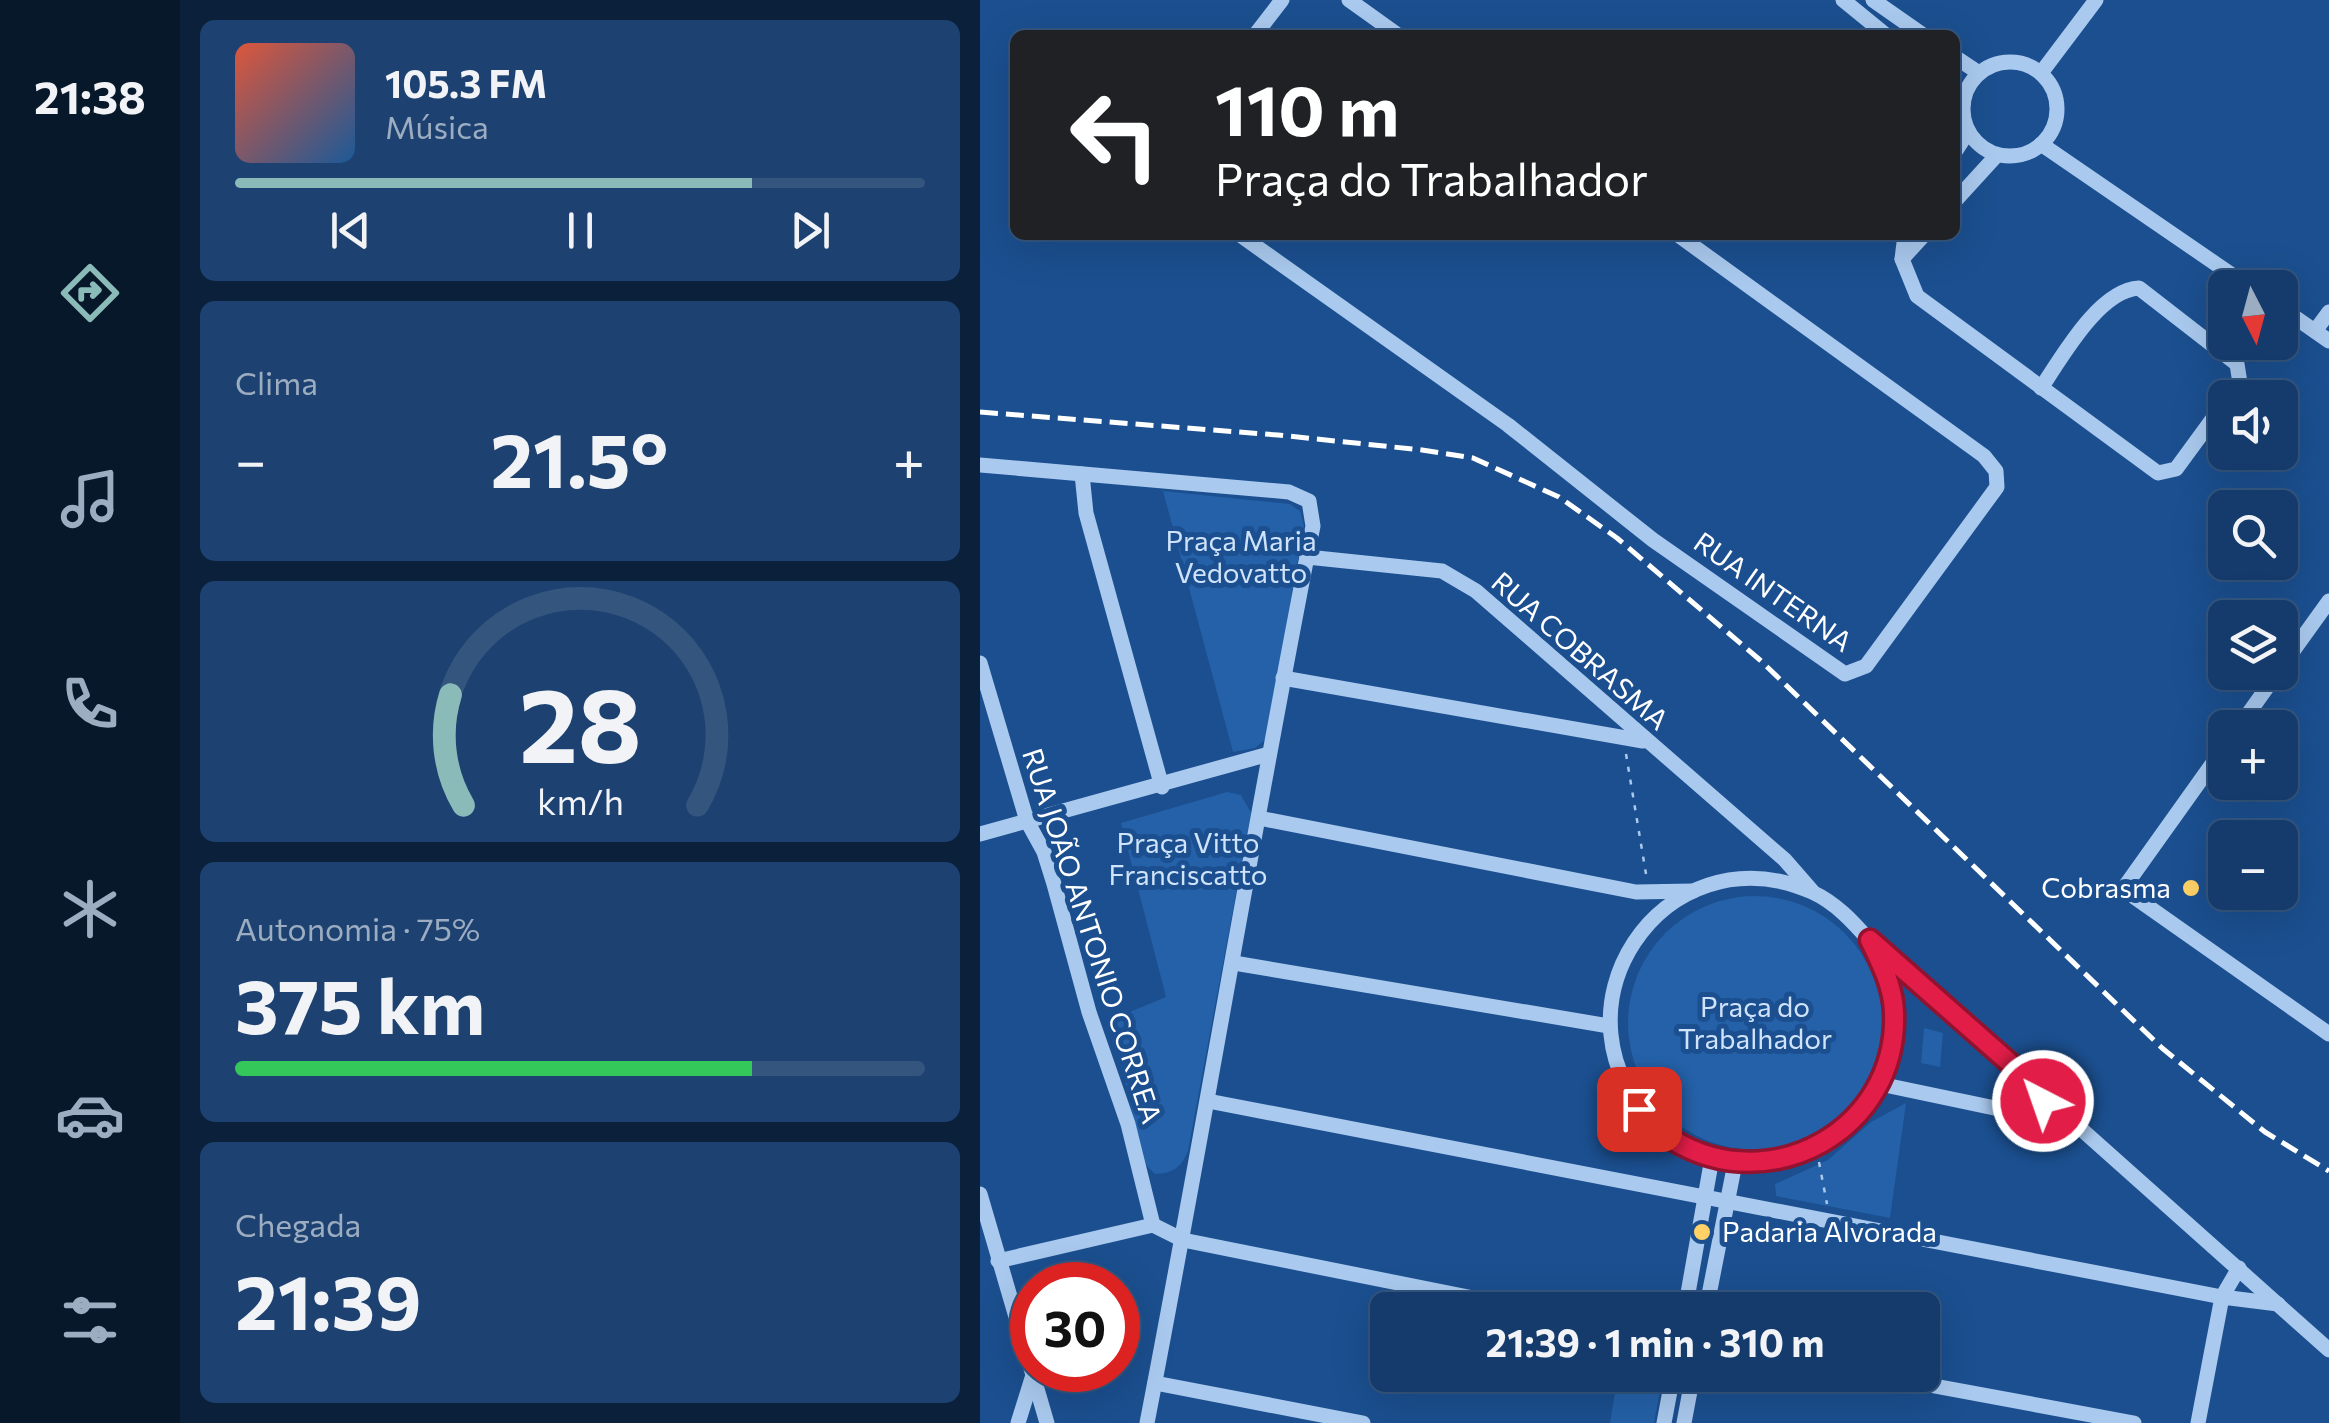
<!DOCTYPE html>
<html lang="pt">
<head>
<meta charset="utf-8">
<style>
  :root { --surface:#143b6b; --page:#1d4271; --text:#f1f3f6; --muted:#9dadc1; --line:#33557e; --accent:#8bbbb9 }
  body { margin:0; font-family:Commissioner,sans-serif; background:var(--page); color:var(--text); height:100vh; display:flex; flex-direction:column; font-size:38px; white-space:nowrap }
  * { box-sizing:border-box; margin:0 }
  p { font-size:32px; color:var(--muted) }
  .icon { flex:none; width:55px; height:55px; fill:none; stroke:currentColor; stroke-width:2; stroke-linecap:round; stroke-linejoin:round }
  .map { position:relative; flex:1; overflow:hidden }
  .details { display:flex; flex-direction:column; gap:20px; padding:20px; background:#0b203b; width:800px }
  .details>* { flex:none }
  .top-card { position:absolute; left:30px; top:30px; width:950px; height:210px; border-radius:15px; box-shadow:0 10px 40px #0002,0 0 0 2px var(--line); background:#202124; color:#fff; overflow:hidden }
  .needle { width:65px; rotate:174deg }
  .controls { position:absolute; left:1228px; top:270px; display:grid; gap:20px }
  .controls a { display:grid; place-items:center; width:90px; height:90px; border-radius:15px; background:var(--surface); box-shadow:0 10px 40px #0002,0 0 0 2px var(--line); font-size:50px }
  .speed { position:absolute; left:30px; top:1262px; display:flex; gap:20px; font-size:50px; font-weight:700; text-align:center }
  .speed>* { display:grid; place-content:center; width:130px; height:130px; border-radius:50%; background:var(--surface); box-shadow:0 10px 40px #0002,0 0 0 2px var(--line); line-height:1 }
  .speed .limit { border:15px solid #d22; background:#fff; color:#111 }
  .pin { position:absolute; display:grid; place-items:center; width:85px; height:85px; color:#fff; margin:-42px; border-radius:20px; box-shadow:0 5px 15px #0006 }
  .me { position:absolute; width:110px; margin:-55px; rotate:319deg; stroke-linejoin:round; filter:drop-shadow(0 0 8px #0008) }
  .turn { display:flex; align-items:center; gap:35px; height:210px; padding:0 40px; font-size:45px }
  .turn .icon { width:130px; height:130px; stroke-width:2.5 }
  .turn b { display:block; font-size:70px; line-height:85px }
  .big { font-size:75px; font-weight:700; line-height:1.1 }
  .details .card { flex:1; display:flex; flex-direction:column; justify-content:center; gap:15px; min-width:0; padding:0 35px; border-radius:15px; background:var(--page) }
  .details .dial { align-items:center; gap:0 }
  .dial svg { height:260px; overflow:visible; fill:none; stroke:var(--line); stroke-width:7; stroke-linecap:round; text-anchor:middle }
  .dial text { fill:var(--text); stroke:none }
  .song { display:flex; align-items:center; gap:30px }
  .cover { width:120px; height:120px; border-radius:15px; background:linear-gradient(135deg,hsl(10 70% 55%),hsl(210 70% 35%)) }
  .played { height:10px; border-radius:5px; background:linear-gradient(90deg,var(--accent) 75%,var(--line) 75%) }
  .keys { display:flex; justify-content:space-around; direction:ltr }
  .heat { display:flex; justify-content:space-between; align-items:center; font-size:55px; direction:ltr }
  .charge { height:15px; border-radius:8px; background:linear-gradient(90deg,#34c759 75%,var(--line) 0) }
  .trip { position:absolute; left:390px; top:1292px; width:570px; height:100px; border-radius:15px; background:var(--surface); box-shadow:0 10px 40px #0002,0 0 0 2px var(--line); font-weight:700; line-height:100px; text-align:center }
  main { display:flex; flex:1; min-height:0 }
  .tabs { display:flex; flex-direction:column; width:180px; justify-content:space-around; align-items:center; background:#08182b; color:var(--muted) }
  .tabs .icon { width:70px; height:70px }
  .tabs .current { color:var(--accent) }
  .tabs b { font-size:45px; color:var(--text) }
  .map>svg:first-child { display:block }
</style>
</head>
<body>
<main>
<nav class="tabs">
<b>21:38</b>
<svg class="icon current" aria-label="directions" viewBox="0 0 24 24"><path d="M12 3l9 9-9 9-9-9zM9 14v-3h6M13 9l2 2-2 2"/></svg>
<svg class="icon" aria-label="music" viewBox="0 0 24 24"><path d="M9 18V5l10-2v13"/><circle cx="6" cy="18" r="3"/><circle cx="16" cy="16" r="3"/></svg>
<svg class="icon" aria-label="phone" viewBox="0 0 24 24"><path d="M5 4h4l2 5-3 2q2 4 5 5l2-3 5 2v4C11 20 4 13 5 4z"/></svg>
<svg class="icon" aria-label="climate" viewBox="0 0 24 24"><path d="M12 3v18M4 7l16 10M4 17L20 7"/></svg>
<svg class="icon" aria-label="car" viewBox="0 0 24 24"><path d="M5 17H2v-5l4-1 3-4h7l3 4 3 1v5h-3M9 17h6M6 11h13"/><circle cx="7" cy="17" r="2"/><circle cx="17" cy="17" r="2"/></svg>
<svg class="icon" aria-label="filters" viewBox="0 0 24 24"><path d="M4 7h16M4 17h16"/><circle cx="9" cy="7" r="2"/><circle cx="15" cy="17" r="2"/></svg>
</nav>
<section class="details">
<div class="card">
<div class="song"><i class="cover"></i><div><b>105.3 FM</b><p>Música</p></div></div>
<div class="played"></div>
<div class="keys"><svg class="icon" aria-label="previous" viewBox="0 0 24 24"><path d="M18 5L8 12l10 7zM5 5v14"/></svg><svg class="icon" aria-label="pause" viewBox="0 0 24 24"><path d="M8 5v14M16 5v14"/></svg><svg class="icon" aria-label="next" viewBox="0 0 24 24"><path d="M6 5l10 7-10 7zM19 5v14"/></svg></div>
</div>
<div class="card"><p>Clima</p>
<div class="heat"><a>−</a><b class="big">21.5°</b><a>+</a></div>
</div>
<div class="card dial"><svg viewBox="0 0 100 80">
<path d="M14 69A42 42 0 1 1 86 69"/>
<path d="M14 69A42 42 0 0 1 10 35" stroke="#8bbbb9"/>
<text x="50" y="56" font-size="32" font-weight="700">28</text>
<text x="50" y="72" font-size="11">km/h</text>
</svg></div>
<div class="card"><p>Autonomia · 75%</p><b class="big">375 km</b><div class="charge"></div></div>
<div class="card"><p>Chegada</p><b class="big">21:39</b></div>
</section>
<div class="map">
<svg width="1349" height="1423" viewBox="0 0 1349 1423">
  <rect width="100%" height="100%" fill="#1b4f8f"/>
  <g fill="#2461a8">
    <polygon points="183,491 310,504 320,511 324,526 286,739 275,748 253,752"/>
    <path d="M247,792L261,795L271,813L208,1151C201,1168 193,1173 175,1174L165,1164L130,1020L186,997L141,823Z"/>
    <circle cx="775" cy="1023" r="127"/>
    <polygon points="944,1028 963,1033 960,1067 941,1063"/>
    <polygon points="926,1103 910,1218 796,1196 795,1184 848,1160 891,1122"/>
    <polygon points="637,1381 680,1391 674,1423 630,1423"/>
  </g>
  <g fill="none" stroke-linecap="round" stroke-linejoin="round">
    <g stroke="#a9c9ee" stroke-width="2.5" stroke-dasharray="5 8" stroke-linecap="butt">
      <polyline points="646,754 666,874"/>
      <polyline points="839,1162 847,1204"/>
    </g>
    <g stroke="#a9c9ee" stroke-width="15">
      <polyline points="369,0 418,35"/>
      <polyline points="863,0 906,35"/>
      <polyline points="893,0 943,35"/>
      <polyline points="275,35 302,0"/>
      <polyline points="975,57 999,73"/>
      <circle cx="1030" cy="109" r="47"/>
      <polyline points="1061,73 1116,0"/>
      <polyline points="1061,144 1271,288"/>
      <polyline points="975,152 988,132"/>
      <polyline points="975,201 1017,155"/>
      <polyline points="260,235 528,425 673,540 865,674 886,666 1017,487 1016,471 1004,456 698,235"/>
      <polyline points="925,235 922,259 937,296 1178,473 1196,469 1245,402"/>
      <polyline points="922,259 944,235"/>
      <polyline points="1300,307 1349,341"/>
      <polyline points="1335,331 1349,312"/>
      <path d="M1061,388C1082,357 1119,290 1159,288L1257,364L1260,383L1249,398"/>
      <path d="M0,465L309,492L329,501L333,526C274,824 225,1124 167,1423"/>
      <polyline points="102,474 106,513 182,787"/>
      <polyline points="327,557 462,571 496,591 805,860 832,891"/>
      <polyline points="0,663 47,821 64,852 74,884 109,1012 148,1124 173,1225"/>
      <polyline points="1300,669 1349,601"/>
      <polyline points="303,678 663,741"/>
      <polyline points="1258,728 1298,672"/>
      <polyline points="1245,746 1143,889 1349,1034"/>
      <polyline points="279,818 656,892 713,891"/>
      <polyline points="0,834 289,754"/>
      <path d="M889,940C901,963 913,985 914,1011C919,1078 873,1142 808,1158C764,1169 714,1160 680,1129C557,1014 683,826 832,892C856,903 873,922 889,940L1349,1350"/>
      <polyline points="254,963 629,1026"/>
      <polyline points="900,1084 1096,1125"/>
      <polyline points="228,1101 1242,1297 1259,1268"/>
      <polyline points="0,1194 67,1423"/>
      <polyline points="18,1261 173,1225 203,1240 553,1310"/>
      <polyline points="705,1310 732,1158"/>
      <polyline points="726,1310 755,1163"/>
      <polyline points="895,1375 1154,1423"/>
      <polyline points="175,1383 383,1423"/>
      <polyline points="38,1423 53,1375"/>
      <polyline points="684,1423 693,1375"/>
      <polyline points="704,1423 713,1375"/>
      <polyline points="1218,1423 1242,1297 1298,1304"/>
    </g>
    <polyline stroke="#fff" stroke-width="5" stroke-dasharray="18 8" stroke-linecap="butt" points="0,412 298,435 442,450 493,458 579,497 637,538 780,660 1182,1048 1285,1132 1349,1171"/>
  </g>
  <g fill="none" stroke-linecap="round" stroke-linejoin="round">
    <g stroke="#92132f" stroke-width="25">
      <path id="route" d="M659,1109C670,1119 680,1132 693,1140C791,1200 919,1129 914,1012C913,986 901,963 890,940L1065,1094L1063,1101"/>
    </g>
    <use href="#route" stroke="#e11d48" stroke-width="18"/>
  </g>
  <g fill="#ffd166" stroke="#1b4f8f" stroke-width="4">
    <circle cx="1211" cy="888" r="10"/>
    <circle cx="722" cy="1232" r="10"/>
  </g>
  <g text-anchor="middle" stroke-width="10" stroke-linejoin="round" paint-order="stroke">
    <g font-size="28" fill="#cfe3fa" stroke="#1b4f8f">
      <text x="261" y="551">Praça Maria<tspan x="261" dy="32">Vedovatto</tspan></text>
      <text x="208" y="853">Praça Vitto<tspan x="208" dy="32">Franciscatto</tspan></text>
      <text x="775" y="1017">Praça do<tspan x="775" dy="32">Trabalhador</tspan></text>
    </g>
    <g font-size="28" fill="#fff" stroke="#1b4f8f">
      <text transform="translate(793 592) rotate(35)" y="10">RUA INTERNA</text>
      <text transform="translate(600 651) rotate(41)" y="10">RUA COBRASMA</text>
      <text transform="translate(112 936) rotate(72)" y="10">RUA JOÃO ANTONIO CORREA</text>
    </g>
    <g font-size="28" fill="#fff" stroke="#1b4f8f" text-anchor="end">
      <text x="1191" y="898">Cobrasma</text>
      <text x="742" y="1242" text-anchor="start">Padaria Alvorada</text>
    </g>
  </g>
</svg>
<div class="controls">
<a><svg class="needle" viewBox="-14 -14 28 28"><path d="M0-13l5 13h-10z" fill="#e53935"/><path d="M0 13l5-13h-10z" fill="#9dadc1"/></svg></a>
<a><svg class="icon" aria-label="sound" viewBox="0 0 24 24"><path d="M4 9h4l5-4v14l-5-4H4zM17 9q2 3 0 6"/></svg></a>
<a><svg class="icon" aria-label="search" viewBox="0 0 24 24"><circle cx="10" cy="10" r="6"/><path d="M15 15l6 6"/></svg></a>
<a><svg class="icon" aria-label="layers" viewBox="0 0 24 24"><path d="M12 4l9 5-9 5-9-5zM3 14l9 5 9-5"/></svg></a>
<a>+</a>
<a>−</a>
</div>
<div class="speed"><div class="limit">30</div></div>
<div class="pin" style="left:659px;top:1109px;background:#d93025"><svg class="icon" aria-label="arrive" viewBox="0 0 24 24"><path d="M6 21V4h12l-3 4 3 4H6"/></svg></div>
<svg class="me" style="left:1063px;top:1101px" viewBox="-20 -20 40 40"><circle r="17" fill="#e11d48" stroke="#fff" stroke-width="3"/><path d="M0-11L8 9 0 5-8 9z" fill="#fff"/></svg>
<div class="trip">21:39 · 1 min · 310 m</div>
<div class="top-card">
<div class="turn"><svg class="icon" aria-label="left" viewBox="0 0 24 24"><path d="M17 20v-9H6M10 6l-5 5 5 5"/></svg><div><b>110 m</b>Praça do Trabalhador</div></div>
</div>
</div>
</main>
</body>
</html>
